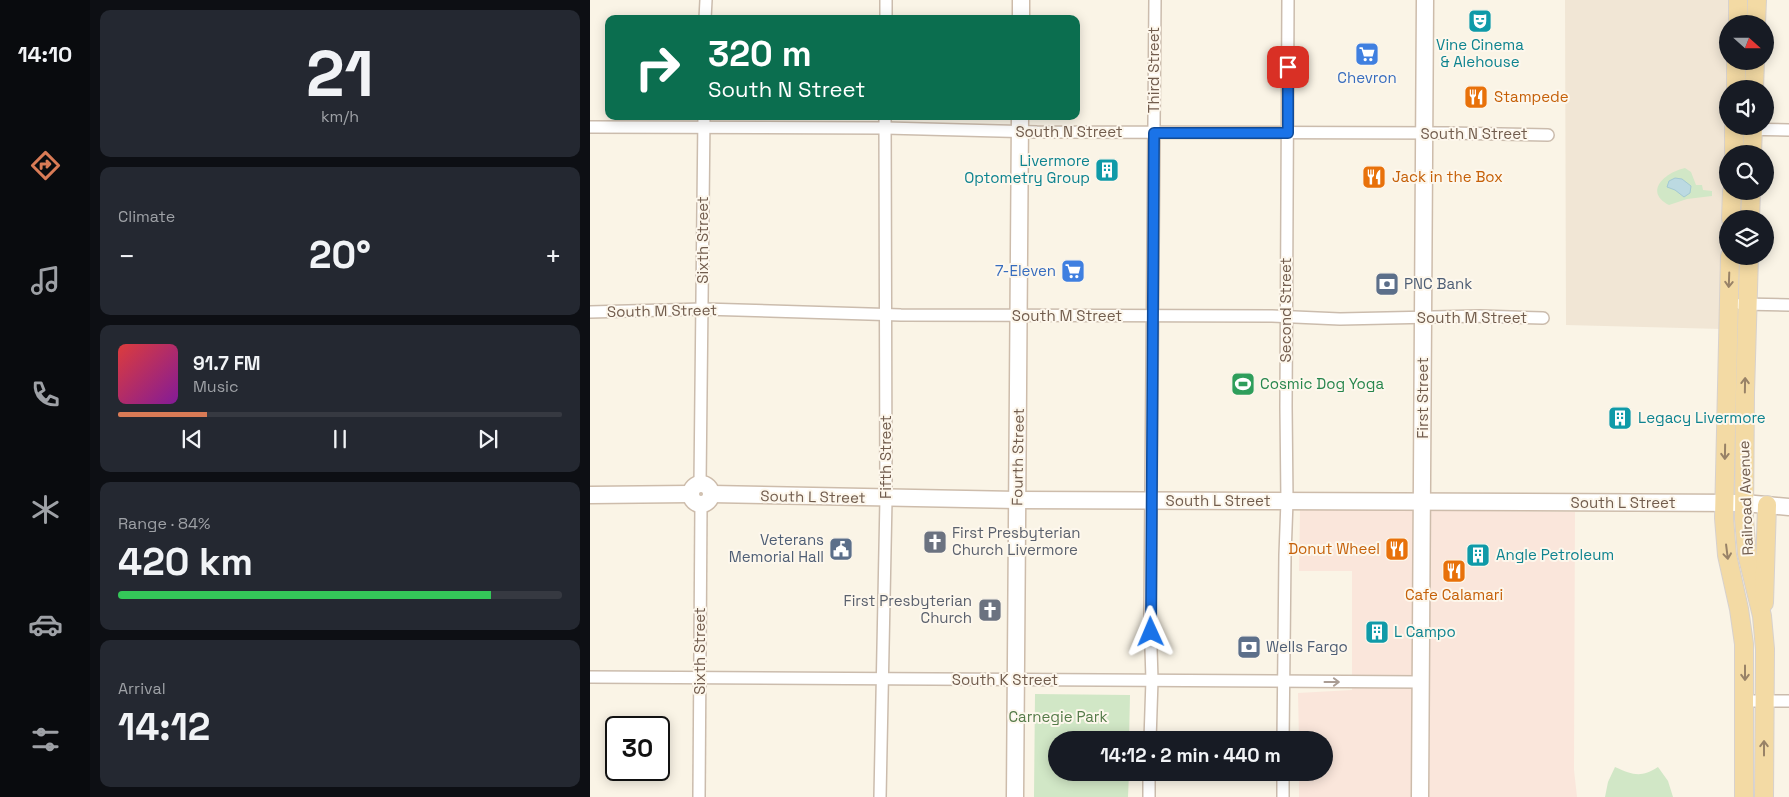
<!DOCTYPE html>
<html lang="en">
<head>
<meta charset="utf-8">
<style>
  :root { --surface:#171b24; --page:#242831; --text:#f1f3f6; --muted:#9ea1a6; --line:#363941; --accent:#d97b56 }
  body { margin:0; font-family:"Space Grotesk",sans-serif; background:var(--page); color:var(--text); height:100vh; display:flex; flex-direction:column; font-size:19px; white-space:nowrap }
  * { box-sizing:border-box; margin:0 }
  p { font-size:16px; color:var(--muted) }
  .icon { flex:none; width:28px; height:28px; fill:none; stroke:currentColor; stroke-width:2; stroke-linecap:round; stroke-linejoin:round }
  .map { position:relative; flex:1; overflow:hidden }
  .sheet { display:flex; flex-direction:column; gap:10px; padding:10px; background:#0d0f14; width:500px }
  .sheet>* { flex:none }
  .banner { position:absolute; left:15px; top:15px; width:475px; height:105px; border-radius:10px; box-shadow:0 2px 12px #0003; background:#0b6e4f; color:#fff; overflow:hidden }
  .needle { width:32px; rotate:111deg }
  .controls { position:absolute; left:1129px; top:15px; display:grid; gap:10px }
  .controls a { display:grid; place-items:center; width:55px; height:55px; border-radius:50%; background:var(--surface); box-shadow:0 2px 12px #0003; font-size:25px }
  .speed { position:absolute; left:15px; top:716px; display:flex; gap:10px; font-size:25px; font-weight:700; text-align:center }
  .speed>* { display:grid; place-content:center; width:65px; height:65px; border-radius:50%; background:var(--surface); box-shadow:0 2px 12px #0003; line-height:1 }
  .speed .limit { border:2px solid #111; border-radius:8px; background:#fff; color:#111 }
  .pin { position:absolute; display:grid; place-items:center; width:42px; height:42px; color:#fff; margin:-21px; border-radius:10px; box-shadow:0 2px 8px #0006 }
  .me { position:absolute; width:55px; margin:-28px; rotate:359deg; stroke-linejoin:round; filter:drop-shadow(0 0 4px #0008) }
  .turn { display:flex; align-items:center; gap:18px; height:105px; padding:0 20px; font-size:22px }
  .turn .icon { width:65px; height:65px; stroke-width:2.5 }
  .turn b { display:block; font-size:35px; line-height:42px }
  .big { font-size:38px; font-weight:800; line-height:1.1 }
  .sheet .widget { flex:1; display:flex; flex-direction:column; justify-content:center; gap:8px; min-width:0; padding:0 18px; border-radius:10px; background:var(--page) }
  .sheet .dial { align-items:center; gap:0 }
  .dial b { font-size:65px; line-height:1 }
  .song { display:flex; align-items:center; gap:15px }
  .cover { width:60px; height:60px; border-radius:8px; background:linear-gradient(135deg,hsl(0 70% 55%),hsl(290 70% 35%)) }
  .played { height:5px; border-radius:2px; background:linear-gradient(90deg,var(--accent) 20%,var(--line) 20%) }
  .keys { display:flex; justify-content:space-around; direction:ltr }
  .heat { display:flex; justify-content:space-between; align-items:center; font-size:28px; direction:ltr }
  .charge { height:8px; border-radius:4px; background:linear-gradient(90deg,#34c759 84%,var(--line) 0) }
  .trip { position:absolute; left:458px; top:731px; width:285px; height:50px; border-radius:25px; background:var(--surface); box-shadow:0 2px 12px #0003; font-weight:800; line-height:50px; text-align:center }
  main { display:flex; flex:1; min-height:0 }
  .tabs { display:flex; flex-direction:column; width:90px; justify-content:space-around; align-items:center; background:#090b0e; color:var(--muted) }
  .tabs .icon { width:35px; height:35px }
  .tabs .on { color:var(--accent) }
  .tabs b { font-size:22px; color:var(--text) }
  .map>svg:first-child { display:block }
</style>
</head>
<body>
<main>
<nav class="tabs">
<b>14:10</b>
<svg class="icon on" aria-label="directions" viewBox="0 0 24 24"><path d="M12 3l9 9-9 9-9-9zM9 14v-3h6M13 9l2 2-2 2"/></svg>
<svg class="icon" aria-label="music" viewBox="0 0 24 24"><path d="M9 18V5l10-2v13"/><circle cx="6" cy="18" r="3"/><circle cx="16" cy="16" r="3"/></svg>
<svg class="icon" aria-label="phone" viewBox="0 0 24 24"><path d="M5 4h4l2 5-3 2q2 4 5 5l2-3 5 2v4C11 20 4 13 5 4z"/></svg>
<svg class="icon" aria-label="climate" viewBox="0 0 24 24"><path d="M12 3v18M4 7l16 10M4 17L20 7"/></svg>
<svg class="icon" aria-label="car" viewBox="0 0 24 24"><path d="M5 17H2v-5l4-1 3-4h7l3 4 3 1v5h-3M9 17h6M6 11h13"/><circle cx="7" cy="17" r="2"/><circle cx="17" cy="17" r="2"/></svg>
<svg class="icon" aria-label="filters" viewBox="0 0 24 24"><path d="M4 7h16M4 17h16"/><circle cx="9" cy="7" r="2"/><circle cx="15" cy="17" r="2"/></svg>
</nav>
<section class="sheet">
<div class="widget dial"><b>21</b><p>km/h</p></div>
<div class="widget"><p>Climate</p>
<div class="heat"><a>−</a><b class="big">20°</b><a>+</a></div>
</div>
<div class="widget">
<div class="song"><i class="cover"></i><div><b>91.7 FM</b><p>Music</p></div></div>
<div class="played"></div>
<div class="keys"><svg class="icon" aria-label="previous" viewBox="0 0 24 24"><path d="M18 5L8 12l10 7zM5 5v14"/></svg><svg class="icon" aria-label="pause" viewBox="0 0 24 24"><path d="M8 5v14M16 5v14"/></svg><svg class="icon" aria-label="next" viewBox="0 0 24 24"><path d="M6 5l10 7-10 7zM19 5v14"/></svg></div>
</div>
<div class="widget"><p>Range · 84%</p><b class="big">420 km</b><div class="charge"></div></div>
<div class="widget"><p>Arrival</p><b class="big">14:12</b></div>
</section>
<div class="map">
<svg width="1199" height="797" viewBox="0 0 1199 797">
  <rect width="100%" height="100%" fill="#faf4e6"/>
  <polygon fill="#f1e6d5" points="975,0 1140,0 1140,24 1138,24 1137,115 1132,329 976,325"/>
  <polygon fill="#fae6db" points="710,509 985,512 984,770 987,797 709,797 709,773 734,772 734,740 709,740 708,693 762,690 762,571 709,571"/>
  <g fill="#d1e7c6">
    <path d="M1095,168L1101,172L1106,185H1112L1113,190L1122,191V196L1097,199L1079,205C1053,191 1076,172 1095,168Z"/>
    <polygon points="445,694 540,695 539,740 466,740 466,772 539,773 538,797 444,797"/>
    <path d="M1025,767C1043,775 1051,778 1068,767L1078,781L1083,797H1015L1018,782Z"/>
  </g>
  <polygon fill="#bcdae2" stroke="#a3c9d3" points="1085,178 1092,179 1101,186 1100,193 1094,197 1085,190 1077,187 1079,181"/>
  <g fill="none" stroke-linecap="round" stroke-linejoin="round">
    <g stroke="#cbbcad" stroke-width="14">
      <g id="street">
        <polyline points="115,19 116,0"/>
        <polyline points="296,19 296,0"/>
        <polyline points="0,127 296,128 447,132 857,133 958,135"/>
        <polyline points="1144,129 1199,130"/>
        <polyline points="1151,304 1199,305"/>
        <polyline points="0,312 113,309 311,315 682,316 750,319 890,316 953,318"/>
        <polyline points="110,484 114,116"/>
        <polyline points="0,677 830,682"/>
        <polyline points="1155,701 1199,701"/>
        <polyline points="560,740 562,680 560,616 565,0"/>
        <polyline points="693,740 695,555 697,501 696,407 698,0"/>
        <polyline points="109,797 111,504"/>
        <polyline points="290,797 296,499 295,116"/>
        <polyline points="559,797 559,772"/>
        <polyline points="693,797 693,772"/>
      </g>
    </g>
    <g stroke="#cdbcab" stroke-width="19">
      <g id="secondary">
        <polyline points="431,19 431,0"/>
        <circle cx="111" cy="494" r="10"/>
        <polyline points="121,494 427,500 1154,503 1199,507"/>
        <polyline points="0,495 101,494"/>
        <polyline points="425,797 430,116"/>
        <polyline points="830,797 835,0"/>
      </g>
    </g>
    <g stroke="#d7d1cd" stroke-width="20">
      <g id="primary">
        <polyline points="1148,24 1148,0"/>
        <polyline points="1166,24 1167,0"/>
        <polyline points="1146,89 1146,61"/>
        <polyline points="1164,89 1165,61"/>
        <polyline points="1144,154 1144,126"/>
        <polyline points="1162,154 1163,126"/>
        <polyline points="1141,219 1142,191"/>
        <polyline points="1160,219 1161,191"/>
        <polyline points="1140,256 1134,518 1137,555 1149,609 1154,644 1154,797"/>
        <polyline points="1159,256 1155,393 1154,519 1157,554 1172,616 1175,649 1174,797"/>
        <polyline points="1174,603 1177,505"/>
      </g>
    </g>
    <use href="#street" stroke="#fff" stroke-width="11"/>
    <use href="#secondary" stroke="#fff" stroke-width="16"/>
    <use href="#primary" stroke="#f3daa4" stroke-width="18"/>
  </g>
  <defs><path id="oneway-shaft" d="M-6 0H5M1.5-3L5.5 0L1.5 3" fill="none" stroke-width="1.6" stroke-linecap="round" stroke-linejoin="round" transform="scale(1.25)"/></defs>
  <g stroke="#988267">
    <use href="#oneway-shaft" transform="translate(1139 280) rotate(92)"/>
    <use href="#oneway-shaft" transform="translate(1155 385) rotate(-89)"/>
    <use href="#oneway-shaft" transform="translate(1135 452) rotate(91)"/>
    <use href="#oneway-shaft" transform="translate(1137 552) rotate(83)"/>
    <use href="#oneway-shaft" transform="translate(1155 673) rotate(90)"/>
    <use href="#oneway-shaft" transform="translate(1174 748) rotate(-90)"/>
  </g>
  <use stroke="#aa9d94" href="#oneway-shaft" transform="translate(742 682)"/>
  <g fill="none" stroke-linecap="round" stroke-linejoin="round">
    <g stroke="#114b97" stroke-width="12">
      <polyline id="route" points="561,632 564,133 698,133 698,67"/>
    </g>
    <use href="#route" stroke="#1a73e8" stroke-width="9"/>
  </g>
  <defs>
    <g id="theatre-square" transform="scale(1.25)"><rect x="-9" y="-9" width="18" height="18" rx="4" fill="#0f9aa8" stroke="#fdf7ec"/><path d="M-5-5.5Q0-4 5-5.5V0Q5 5 0 6Q-5 5-5 0ZM-3.3-2.5H-1v1.5H-3.3ZM1-2.5H3.3v1.5H1ZM-2.8 1Q0 5.5 2.8 1Z" fill="#fff"/></g>
    <g id="supermarket-square" transform="scale(1.25)"><rect x="-9" y="-9" width="18" height="18" rx="4" fill="#3f7fe0" stroke="#fdf7ec"/><path d="M-6-5.5h2.5l.6 2H6L4.5 2H-2.5L-4.4-4H-6ZM-1.5 3.2a1.3 1.3 0 1 0 .1 0ZM3 3.2a1.3 1.3 0 1 0 .1 0Z" fill="#fff"/></g>
    <g id="restaurant-square" transform="scale(1.25)"><rect x="-9" y="-9" width="18" height="18" rx="4" fill="#e8710a" stroke="#fdf7ec"/><path d="M-5-6h1v4h1v-4h1v4h1v-4h1v5L-1.5 .5V6h-2V.5L-5-1ZM5-6V6H3V1.5H1.5Q1.5-4 5-6Z" fill="#fff"/></g>
    <g id="building-square" transform="scale(1.25)"><rect x="-9" y="-9" width="18" height="18" rx="4" fill="#0f9aa8" stroke="#fdf7ec"/><path d="M-4-6H4V6H1V3H-1V6H-4ZM-2.5-4.3h1.7v1.8h-1.7ZM.8-4.3h1.7v1.8H.8ZM-2.5-1h1.7V.8h-1.7ZM.8-1h1.7V.8H.8Z" fill="#fff"/></g>
    <g id="bank-square" transform="scale(1.25)"><rect x="-9" y="-9" width="18" height="18" rx="4" fill="#5c6f8a" stroke="#fdf7ec"/><path d="M-6-4H6V4H-6ZM0-2.3a2.3 2.3 0 1 0 0 4.6a2.3 2.3 0 1 0 0-4.6Z" fill="#fff"/></g>
    <g id="stadium-square" transform="scale(1.25)"><rect x="-9" y="-9" width="18" height="18" rx="4" fill="#2e9e5b" stroke="#fdf7ec"/><path d="M0-5a6.5 5 0 1 0 0 10a6.5 5 0 1 0 0-10ZM-3.5-1.8h7v3.6h-7Z" fill="#fff"/></g>
    <g id="church-square" transform="scale(1.25)"><rect x="-9" y="-9" width="18" height="18" rx="4" fill="#6b7280" stroke="#fdf7ec"/><path d="M-1.2-6h2.4v3.5h3.3v2.4h-3.3V6h-2.4V-.1h-3.3v-2.4h3.3Z" fill="#fff"/></g>
    <g id="civic-square" transform="scale(1.25)"><rect x="-9" y="-9" width="18" height="18" rx="4" fill="#5c6f8a" stroke="#fdf7ec"/><path d="M-.6-6.5H3V-4.5H.6V-3L4-1V1h2V6H-6V1h2V-1L-.6-3ZM-1.2 2.5V6h2.4V2.5Z" fill="#fff"/></g>
  </defs>
  <g fill-rule="evenodd">
    <use href="#theatre-square" x="890" y="21"/>
    <use href="#supermarket-square" x="777" y="54"/>
    <use href="#restaurant-square" x="886" y="97"/>
    <use href="#building-square" x="517" y="170"/>
    <use href="#restaurant-square" x="784" y="177"/>
    <use href="#supermarket-square" x="483" y="271"/>
    <use href="#bank-square" x="797" y="284"/>
    <use href="#stadium-square" x="653" y="384"/>
    <use href="#building-square" x="1030" y="418"/>
    <use href="#church-square" x="345" y="542"/>
    <use href="#civic-square" x="251" y="549"/>
    <use href="#restaurant-square" x="807" y="549"/>
    <use href="#building-square" x="888" y="555"/>
    <use href="#restaurant-square" x="864" y="571"/>
    <use href="#church-square" x="400" y="610"/>
    <use href="#building-square" x="787" y="632"/>
    <use href="#bank-square" x="659" y="647"/>
  </g>
  <g text-anchor="middle" stroke-width="4" stroke-linejoin="round" paint-order="stroke">
    <g font-size="15" fill="#0d838f" stroke="#fdf7ec" text-anchor="start">
      <text x="890" y="50" text-anchor="middle">Vine Cinema<tspan x="890" dy="17">&amp; Alehouse</tspan></text>
      <text x="500" y="166" text-anchor="end">Livermore<tspan x="500" dy="17">Optometry Group</tspan></text>
      <text x="1048" y="423">Legacy Livermore</text>
      <text x="906" y="560">Angle Petroleum</text>
      <text x="804" y="637">L Campo</text>
    </g>
    <g font-size="15" fill="#715c4d" stroke="#fdf7ec">
      <text transform="translate(564 70) rotate(-90)" y="5">Third Street</text>
      <text x="479" y="137">South N Street</text>
      <text x="884" y="139">South N Street</text>
      <text transform="translate(113 240) rotate(-90)" y="5">Sixth Street</text>
      <text transform="translate(696 310) rotate(-90)" y="5">Second Street</text>
      <text transform="translate(72 311) rotate(-1)" y="5">South M Street</text>
      <text x="477" y="321">South M Street</text>
      <text x="882" y="323">South M Street</text>
      <text transform="translate(833 398) rotate(-90)" y="5">First Street</text>
      <text transform="translate(296 457) rotate(-90)" y="5">Fifth Street</text>
      <text transform="translate(428 457) rotate(-89)" y="5">Fourth Street</text>
      <text transform="translate(223 497) rotate(1)" y="5">South L Street</text>
      <text transform="translate(1156 498) rotate(-92)" y="5">Railroad Avenue</text>
      <text x="628" y="506">South L Street</text>
      <text x="1033" y="508">South L Street</text>
      <text transform="translate(110 651) rotate(-90)" y="5">Sixth Street</text>
      <text x="415" y="685">South K Street</text>
    </g>
    <g font-size="15" fill="#366cbe" stroke="#fdf7ec">
      <text x="777" y="83">Chevron</text>
      <text x="466" y="276" text-anchor="end">7-Eleven</text>
    </g>
    <g font-size="15" fill="#c56008" stroke="#fdf7ec" text-anchor="start">
      <text x="904" y="102">Stampede</text>
      <text x="802" y="182">Jack in the Box</text>
      <text x="790" y="554" text-anchor="end">Donut Wheel</text>
      <text x="864" y="600" text-anchor="middle">Cafe Calamari</text>
    </g>
    <g font-size="15" fill="#4e5e75" stroke="#fdf7ec" text-anchor="start">
      <text x="814" y="289">PNC Bank</text>
      <text x="234" y="545" text-anchor="end">Veterans<tspan x="234" dy="17">Memorial Hall</tspan></text>
      <text x="676" y="652">Wells Fargo</text>
    </g>
    <g font-size="15" fill="#27864d" stroke="#fdf7ec" text-anchor="start">
      <text x="670" y="389">Cosmic Dog Yoga</text>
    </g>
    <g font-size="15" fill="#5b616d" stroke="#fdf7ec" text-anchor="start">
      <text x="362" y="538">First Presbyterian<tspan x="362" dy="17">Church Livermore</tspan></text>
      <text x="382" y="606" text-anchor="end">First Presbyterian<tspan x="382" dy="17">Church</tspan></text>
    </g>
    <g font-size="15" fill="#557b49" stroke="#fdf7ec">
      <text x="468" y="722">Carnegie Park</text>
    </g>
  </g>
</svg>
<div class="controls">
<a><svg class="needle" viewBox="-14 -14 28 28"><path d="M0-13l5 13h-10z" fill="#e53935"/><path d="M0 13l5-13h-10z" fill="#9ea1a6"/></svg></a>
<a><svg class="icon" aria-label="sound" viewBox="0 0 24 24"><path d="M4 9h4l5-4v14l-5-4H4zM17 9q2 3 0 6"/></svg></a>
<a><svg class="icon" aria-label="search" viewBox="0 0 24 24"><circle cx="10" cy="10" r="6"/><path d="M15 15l6 6"/></svg></a>
<a><svg class="icon" aria-label="layers" viewBox="0 0 24 24"><path d="M12 4l9 5-9 5-9-5zM3 14l9 5 9-5"/></svg></a>
</div>
<div class="speed"><div class="limit">30</div></div>
<div class="pin" style="left:698px;top:67px;background:#d93025"><svg class="icon" aria-label="arrive" viewBox="0 0 24 24"><path d="M6 21V4h12l-3 4 3 4H6"/></svg></div>
<svg class="me" style="left:561px;top:632px" viewBox="-20 -20 40 40"><path d="M0-17L14 15 0 8-14 15z" fill="#1a73e8" stroke="#fff" stroke-width="4"/></svg>
<div class="trip">14:12 · 2 min · 440 m</div>
<div class="banner">
<div class="turn"><svg class="icon" aria-label="right" viewBox="0 0 24 24"><path d="M7 20v-9h11M14 6l5 5-5 5"/></svg><div><b>320 m</b>South N Street</div></div>
</div>
</div>
</main>
</body>
</html>
